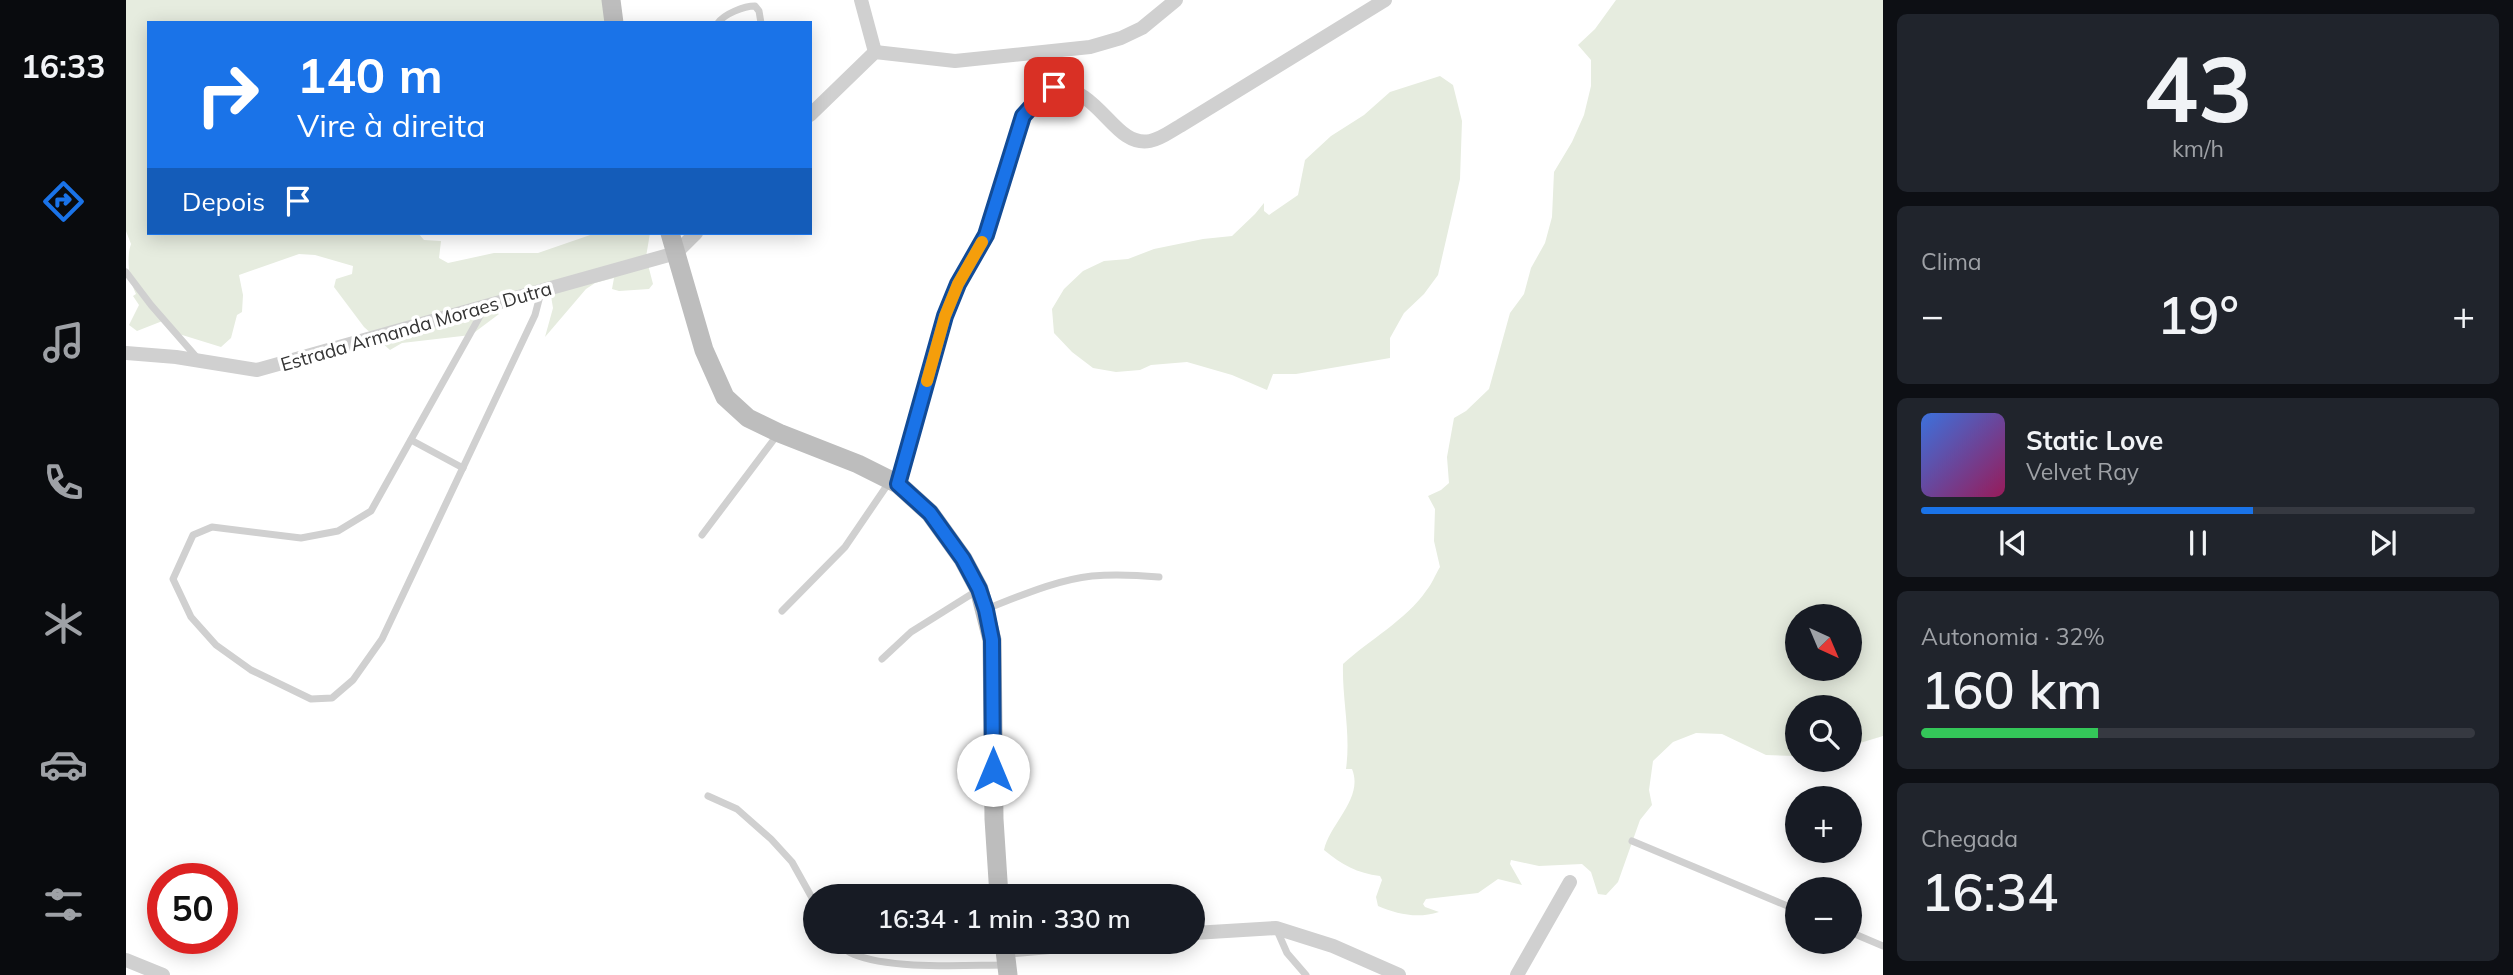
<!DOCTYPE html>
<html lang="pt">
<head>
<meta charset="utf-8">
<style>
  :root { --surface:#171b24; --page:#20242c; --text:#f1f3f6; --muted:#9ea1a6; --line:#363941; --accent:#1a73e8 }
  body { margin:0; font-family:Mulish,sans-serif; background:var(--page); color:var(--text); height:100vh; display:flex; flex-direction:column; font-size:26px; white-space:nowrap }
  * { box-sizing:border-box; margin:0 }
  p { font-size:23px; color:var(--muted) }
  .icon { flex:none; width:38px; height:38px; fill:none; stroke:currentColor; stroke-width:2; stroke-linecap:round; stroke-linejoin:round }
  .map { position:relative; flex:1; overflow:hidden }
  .side { display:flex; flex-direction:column; gap:14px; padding:14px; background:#0d0f14; width:630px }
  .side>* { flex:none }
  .top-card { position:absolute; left:21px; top:21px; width:665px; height:214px; border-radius:0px; box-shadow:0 4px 18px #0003; background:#1a73e8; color:#fff; overflow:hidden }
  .needle { width:46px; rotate:136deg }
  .tools { position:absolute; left:1659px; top:604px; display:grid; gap:14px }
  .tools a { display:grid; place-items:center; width:77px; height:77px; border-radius:50%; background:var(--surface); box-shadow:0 4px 18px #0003; font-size:35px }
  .speed { position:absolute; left:21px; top:863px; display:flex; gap:14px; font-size:35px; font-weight:700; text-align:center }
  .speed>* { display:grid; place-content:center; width:91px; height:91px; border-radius:50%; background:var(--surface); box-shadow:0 4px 18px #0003; line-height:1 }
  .speed .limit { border:10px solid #d22; background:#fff; color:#111 }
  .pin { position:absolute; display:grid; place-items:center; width:60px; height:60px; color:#fff; margin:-30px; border-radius:14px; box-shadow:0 4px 10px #0006 }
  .me { position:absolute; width:77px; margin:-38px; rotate:0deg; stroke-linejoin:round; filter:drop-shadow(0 0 5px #0008) }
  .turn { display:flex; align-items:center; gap:24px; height:147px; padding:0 35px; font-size:32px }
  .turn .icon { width:91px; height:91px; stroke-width:2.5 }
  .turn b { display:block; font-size:49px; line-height:60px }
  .then { display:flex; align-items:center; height:66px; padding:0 35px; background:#0003; gap:14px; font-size:26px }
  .big { font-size:52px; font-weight:600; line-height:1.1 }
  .side .card { flex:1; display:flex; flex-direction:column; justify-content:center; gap:10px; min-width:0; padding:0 24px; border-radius:10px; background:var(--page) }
  .side .dial { align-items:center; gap:0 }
  .dial b { font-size:91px; line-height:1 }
  .song { display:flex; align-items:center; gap:21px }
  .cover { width:84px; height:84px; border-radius:10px; background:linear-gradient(135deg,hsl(220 70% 55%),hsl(330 70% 35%)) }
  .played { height:7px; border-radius:4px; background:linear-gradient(90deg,var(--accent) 60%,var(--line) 60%) }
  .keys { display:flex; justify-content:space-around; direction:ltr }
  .heat { display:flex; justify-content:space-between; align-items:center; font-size:38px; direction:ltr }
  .charge { height:10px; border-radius:5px; background:linear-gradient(90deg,#34c759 32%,var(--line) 0) }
  .trip { position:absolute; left:677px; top:884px; width:402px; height:70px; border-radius:35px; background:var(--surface); box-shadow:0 4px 18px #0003; font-weight:600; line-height:70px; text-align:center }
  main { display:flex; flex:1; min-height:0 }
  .tab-bar { display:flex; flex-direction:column; width:126px; justify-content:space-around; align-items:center; background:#090b0e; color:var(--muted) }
  .tab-bar .icon { width:49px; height:49px }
  .tab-bar .selected { color:var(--accent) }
  .tab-bar b { font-size:32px; color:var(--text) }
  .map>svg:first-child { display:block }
</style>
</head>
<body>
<main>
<nav class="tab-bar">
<b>16:33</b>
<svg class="icon selected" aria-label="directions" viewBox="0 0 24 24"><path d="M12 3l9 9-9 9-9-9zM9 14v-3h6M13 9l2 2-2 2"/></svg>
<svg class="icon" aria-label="music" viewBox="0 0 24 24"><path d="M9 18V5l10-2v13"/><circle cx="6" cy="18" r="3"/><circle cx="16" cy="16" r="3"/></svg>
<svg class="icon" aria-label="phone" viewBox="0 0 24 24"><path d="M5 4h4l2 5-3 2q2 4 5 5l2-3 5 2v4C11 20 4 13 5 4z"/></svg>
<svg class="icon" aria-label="climate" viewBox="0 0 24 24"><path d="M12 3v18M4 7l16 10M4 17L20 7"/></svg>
<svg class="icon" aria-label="car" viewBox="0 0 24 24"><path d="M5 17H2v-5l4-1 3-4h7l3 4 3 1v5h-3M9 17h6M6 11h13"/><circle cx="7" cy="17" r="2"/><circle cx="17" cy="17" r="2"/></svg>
<svg class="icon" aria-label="filters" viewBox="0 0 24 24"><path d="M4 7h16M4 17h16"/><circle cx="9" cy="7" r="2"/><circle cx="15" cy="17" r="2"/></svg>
</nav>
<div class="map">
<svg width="1757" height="975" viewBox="0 0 1757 975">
  <rect width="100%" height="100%" fill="#fff"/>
  <g fill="#e6ecdf" fill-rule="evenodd">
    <path d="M0,0H483L484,23H23V233H292L298,240L315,241L313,258L322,263L368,253H412L470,233H524L520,257L527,284L523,289L493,291L486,289L488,278L469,283L460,289L419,337L427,308L425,296C396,285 381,293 353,303L373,314L345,335L276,343L264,350L238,327L208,287L210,279L226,274L227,266L189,255L173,254L113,275L117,295L116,312L111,315L105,338L95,347L53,334L39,320L11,331L3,325L13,305L7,296L10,294C3,279 0,259 5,244L0,231Z"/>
    <path d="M1490,0H1757V736L1724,746V707H1671V756L1640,755L1596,734L1570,733L1547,742L1527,761L1523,790L1526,805L1514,820L1492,882L1480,895L1472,894L1465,872L1456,864L1413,866L1385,860L1384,864L1396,885L1372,879L1352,893L1300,899L1297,904L1299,907L1313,912C1291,919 1271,914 1252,906L1250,897L1256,880L1254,876C1231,873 1216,865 1198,850C1204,823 1238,798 1226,769H1220C1225,733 1216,700 1217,664C1242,641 1281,619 1300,591C1306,584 1309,575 1314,567L1308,541L1309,509L1302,496L1315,490L1323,483L1321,457L1328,418L1340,411L1363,389L1384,313L1398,294L1405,268L1419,243L1426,217L1428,172L1446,142L1458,115L1465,86V60L1452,45L1469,29ZM1671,616H1724V668H1671Z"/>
    <polygon points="1314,76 1327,85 1336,121 1334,179 1312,275 1298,294 1278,313 1264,338 1264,358 1170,374 1147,374 1141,390 1106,375 1061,362 1025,365 1014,370 990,372 967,368 946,352 928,333 926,309 938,289 957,271 978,261 1002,259 1028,249 1077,239 1106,236 1129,214 1138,203 1138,211 1143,215 1172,195 1179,160 1205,136 1238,115 1264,92"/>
  </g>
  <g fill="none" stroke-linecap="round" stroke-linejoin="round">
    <g stroke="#d0d0d0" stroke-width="7">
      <path d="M592,23C598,14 618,6 629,6L633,11L635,23"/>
      <polyline points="0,272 25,305 73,360"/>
      <polyline points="359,307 245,511 212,531 175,538 86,527 67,535 47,579 65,617 90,645 125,670 185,699 206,698 227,680 256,639 409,315 415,292"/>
      <polyline points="285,440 337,468"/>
      <polyline points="576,535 652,434"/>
      <path d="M860,609C894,596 930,580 966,576C988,574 1010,575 1033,577"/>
      <polyline points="656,611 719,547 764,481"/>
      <polyline points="756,659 785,632 852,590"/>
      <polyline points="582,796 611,809 645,839 666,862 690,905"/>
      <polyline points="1506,841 1671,910"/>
      <polyline points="1150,928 1161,953 1180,975"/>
      <polyline points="1724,932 1757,946"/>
      <path d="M710,942C715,946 721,952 727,954C765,970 839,965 880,965"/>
    </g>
    <g stroke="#d0d0d0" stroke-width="14">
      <polyline points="735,0 749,52"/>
      <polyline points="684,115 749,52 829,61 964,47 995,38 1016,28 1050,0"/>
      <polyline points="0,353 50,357 131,370 550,253 570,233"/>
      <path d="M772,484L819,316L832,284L860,235L897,116L915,96L928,87C975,88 988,148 1024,141C1035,139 1045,131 1054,126L1259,0"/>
      <polyline points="1068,933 1150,928 1207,946 1273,975"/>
      <polyline points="879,951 980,942"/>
      <polyline points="0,960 37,975"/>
      <polyline points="1391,975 1444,882"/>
    </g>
    <g stroke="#bdbdbd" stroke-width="19">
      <polyline points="485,0 488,23"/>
      <polyline points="544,233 578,350 599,397 622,418 653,433 732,464 772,484 804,513 837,559 853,589 866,640 868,819 873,896"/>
      <polyline points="878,942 882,975"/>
    </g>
  </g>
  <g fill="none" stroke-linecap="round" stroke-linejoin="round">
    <g stroke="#114b97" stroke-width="18">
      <polyline id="route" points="867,770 866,640 860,610 853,589 837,559 804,513 772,484 819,316 832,284 860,235 897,116 915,96 928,87"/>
    </g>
    <use href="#route" stroke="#1a73e8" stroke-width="12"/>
    <polyline stroke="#f59e0b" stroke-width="12" points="801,381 819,316 832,284 856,242"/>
  </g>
  <g text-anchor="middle" stroke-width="7" stroke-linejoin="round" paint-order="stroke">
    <g font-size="19" fill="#333" stroke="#fff">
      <text transform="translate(290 326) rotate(-16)" y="7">Estrada Armanda Moraes Dutra</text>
    </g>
  </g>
</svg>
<div class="tools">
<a><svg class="needle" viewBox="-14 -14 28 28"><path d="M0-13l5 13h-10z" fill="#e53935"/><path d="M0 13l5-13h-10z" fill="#9ea1a6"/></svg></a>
<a><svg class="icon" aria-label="search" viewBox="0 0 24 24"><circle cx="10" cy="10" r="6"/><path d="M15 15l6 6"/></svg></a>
<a>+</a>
<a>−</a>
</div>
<div class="speed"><div class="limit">50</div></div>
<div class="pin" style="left:928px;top:87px;background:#d93025"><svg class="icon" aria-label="arrive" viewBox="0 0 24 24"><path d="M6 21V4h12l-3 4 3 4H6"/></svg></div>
<svg class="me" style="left:867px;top:770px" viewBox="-20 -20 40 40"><circle r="19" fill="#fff"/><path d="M0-13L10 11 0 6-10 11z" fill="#1a73e8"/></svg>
<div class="trip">16:34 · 1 min · 330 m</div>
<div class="top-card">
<div class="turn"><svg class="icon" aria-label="right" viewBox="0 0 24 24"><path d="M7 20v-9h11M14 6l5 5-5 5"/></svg><div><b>140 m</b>Vire à direita</div></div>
<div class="then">Depois<svg class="icon" aria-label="arrive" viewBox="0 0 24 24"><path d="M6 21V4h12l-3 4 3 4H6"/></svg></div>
</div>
</div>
<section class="side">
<div class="card dial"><b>43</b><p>km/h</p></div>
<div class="card"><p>Clima</p>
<div class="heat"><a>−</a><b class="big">19°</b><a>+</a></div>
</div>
<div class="card">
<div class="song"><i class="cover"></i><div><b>Static Love</b><p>Velvet Ray</p></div></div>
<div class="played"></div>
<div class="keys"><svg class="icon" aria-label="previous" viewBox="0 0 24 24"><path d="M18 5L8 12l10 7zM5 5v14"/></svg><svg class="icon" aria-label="pause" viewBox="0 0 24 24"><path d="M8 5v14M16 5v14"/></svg><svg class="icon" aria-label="next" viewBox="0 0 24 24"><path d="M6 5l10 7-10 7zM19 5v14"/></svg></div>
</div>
<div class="card"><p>Autonomia · 32%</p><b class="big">160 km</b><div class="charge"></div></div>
<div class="card"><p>Chegada</p><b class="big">16:34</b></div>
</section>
</main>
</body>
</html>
